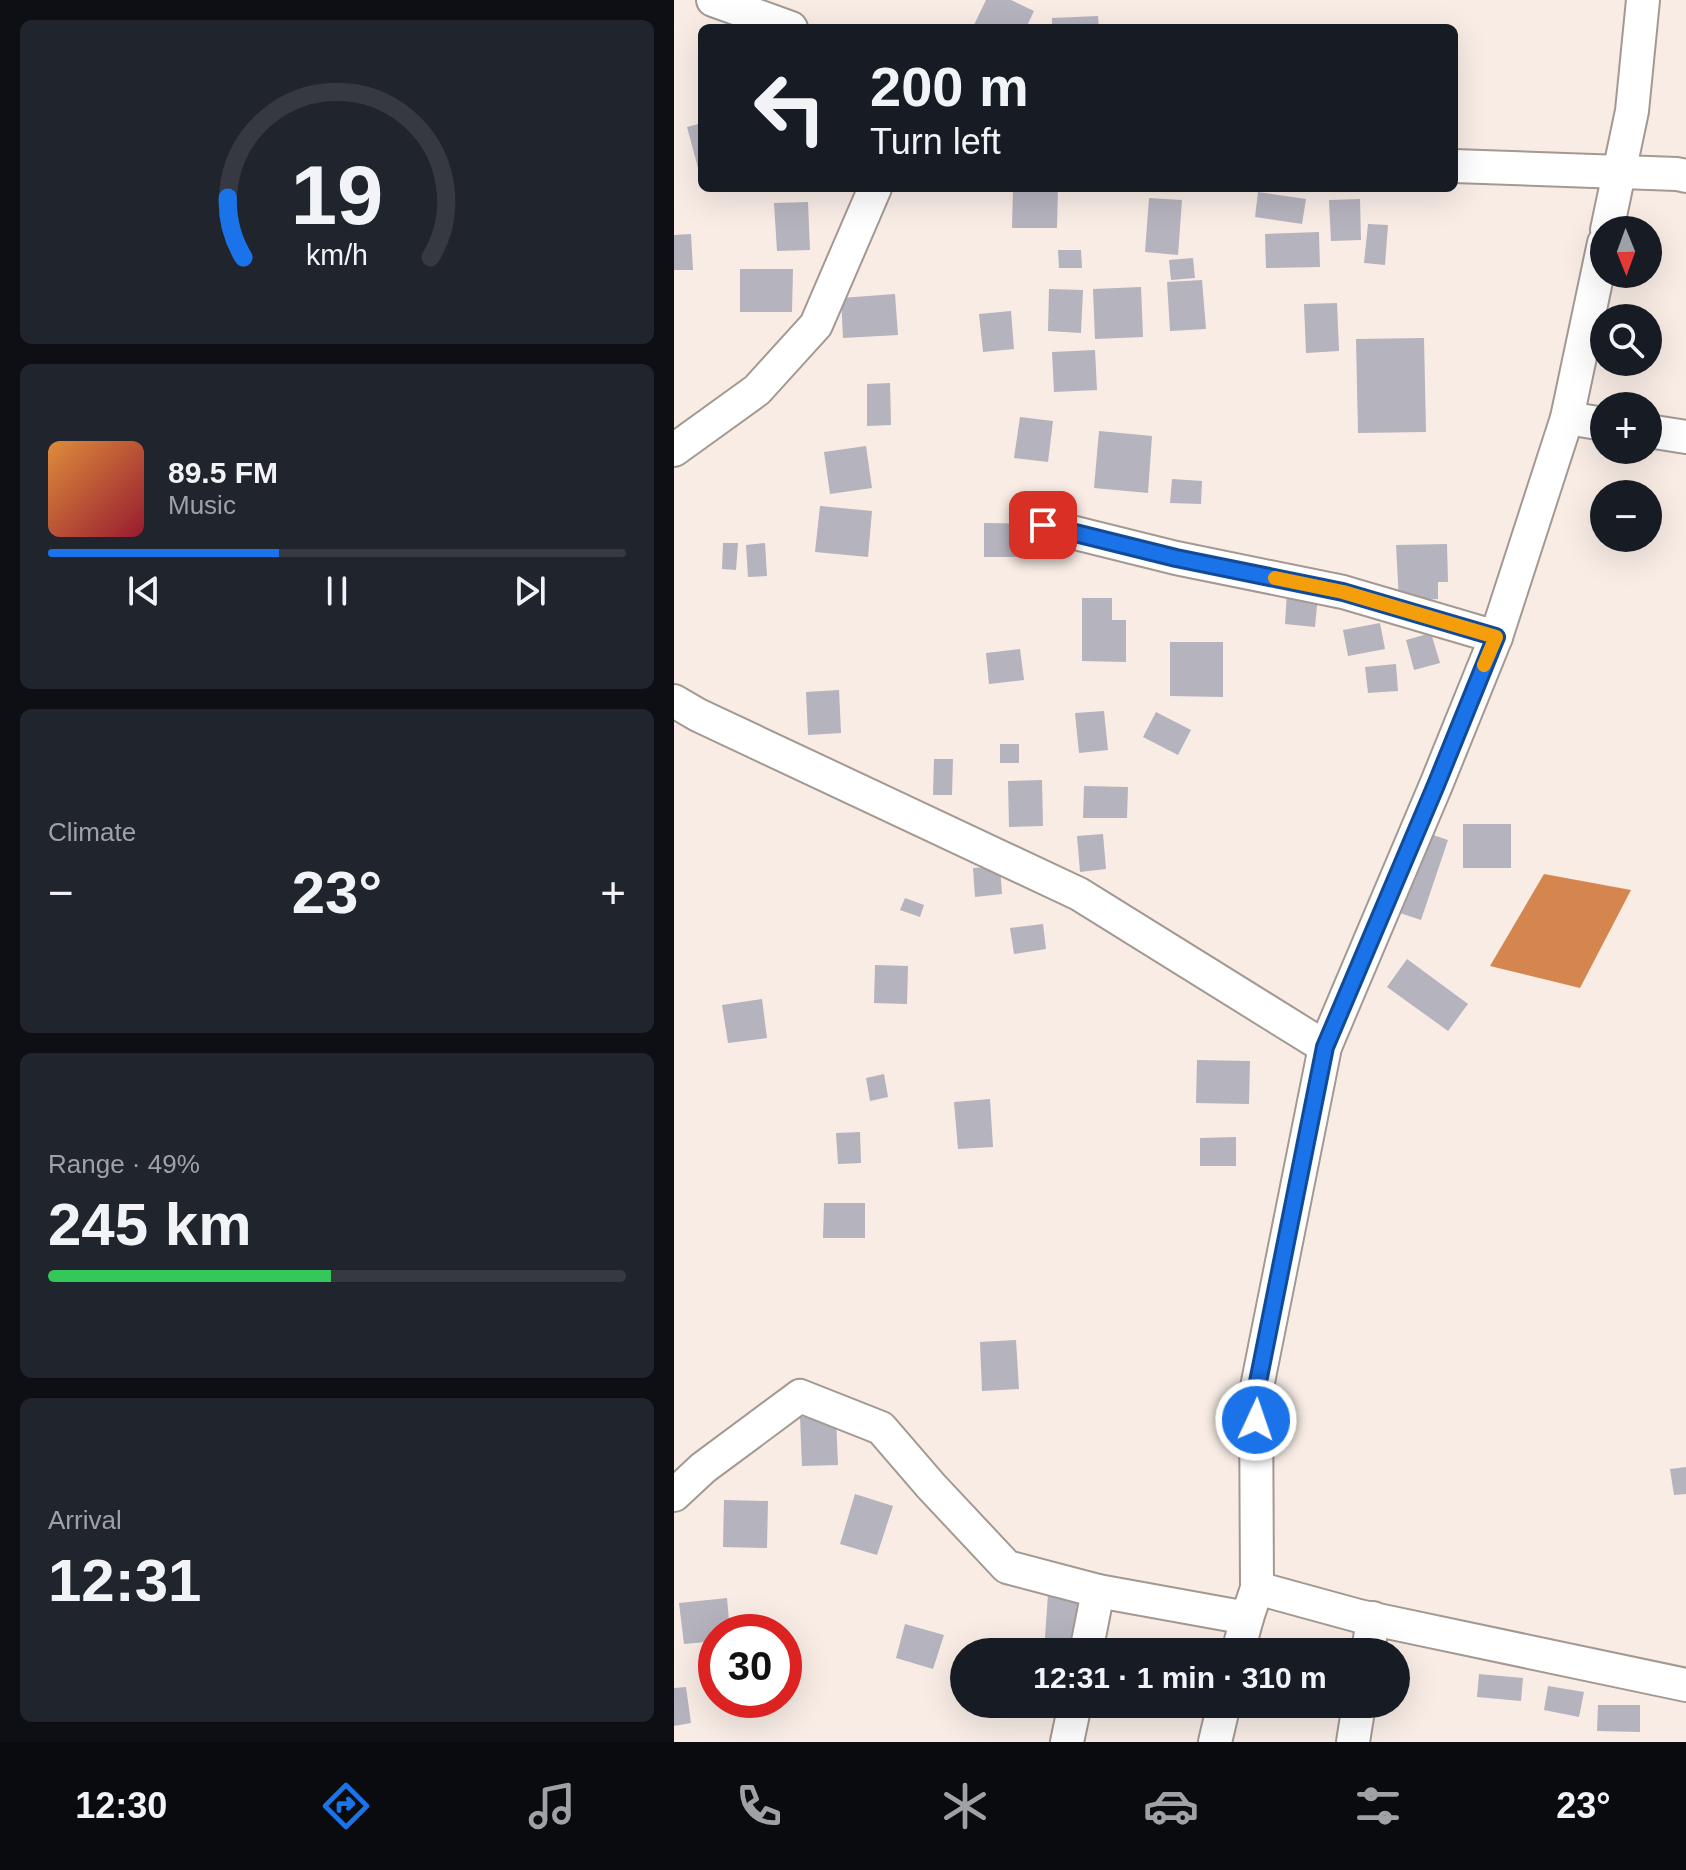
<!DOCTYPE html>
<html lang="en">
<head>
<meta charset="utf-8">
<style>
  :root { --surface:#171b24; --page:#20242c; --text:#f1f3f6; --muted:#9ea1a6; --line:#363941; --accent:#1a73e8 }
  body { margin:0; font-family:Helvetica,sans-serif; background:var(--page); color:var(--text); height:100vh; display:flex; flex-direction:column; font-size:30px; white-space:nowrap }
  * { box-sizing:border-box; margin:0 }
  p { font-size:26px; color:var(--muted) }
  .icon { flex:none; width:44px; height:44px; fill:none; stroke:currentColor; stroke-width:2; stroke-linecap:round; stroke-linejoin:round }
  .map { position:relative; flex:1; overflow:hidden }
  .panel { display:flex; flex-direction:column; gap:20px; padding:20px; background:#0d0f14; width:674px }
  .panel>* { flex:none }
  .guide { position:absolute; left:24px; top:24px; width:760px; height:168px; border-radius:12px; box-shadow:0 8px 32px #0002; background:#171b24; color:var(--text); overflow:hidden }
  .needle { width:52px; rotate:179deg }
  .fabs { position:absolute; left:916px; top:216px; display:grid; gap:16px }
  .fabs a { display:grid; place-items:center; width:72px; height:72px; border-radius:50%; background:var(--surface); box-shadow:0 8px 32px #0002; font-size:40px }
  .speed { position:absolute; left:24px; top:1614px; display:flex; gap:16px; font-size:40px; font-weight:700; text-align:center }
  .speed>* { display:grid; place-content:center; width:104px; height:104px; border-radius:50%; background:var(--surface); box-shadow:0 8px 32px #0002; line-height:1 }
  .speed .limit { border:12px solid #d22; background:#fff; color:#111 }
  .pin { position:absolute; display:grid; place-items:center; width:68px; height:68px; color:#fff; margin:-34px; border-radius:16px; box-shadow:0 4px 12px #0006 }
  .me { position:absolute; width:88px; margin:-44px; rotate:3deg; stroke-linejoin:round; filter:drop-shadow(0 0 6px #0008) }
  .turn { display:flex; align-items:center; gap:28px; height:168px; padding:0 40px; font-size:36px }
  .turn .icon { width:104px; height:104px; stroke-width:2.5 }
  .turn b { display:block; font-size:56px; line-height:68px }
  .big { font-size:60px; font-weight:700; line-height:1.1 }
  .panel .card { flex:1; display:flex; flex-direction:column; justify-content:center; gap:12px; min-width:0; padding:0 28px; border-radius:12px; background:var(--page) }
  .panel .dial { align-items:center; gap:0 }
  .dial svg { height:208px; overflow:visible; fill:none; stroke:var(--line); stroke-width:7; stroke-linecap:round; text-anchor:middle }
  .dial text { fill:var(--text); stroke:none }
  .song { display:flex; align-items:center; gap:24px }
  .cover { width:96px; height:96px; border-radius:12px; background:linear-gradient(135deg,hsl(30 70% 55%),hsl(350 70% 35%)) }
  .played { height:8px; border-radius:4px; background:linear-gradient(90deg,var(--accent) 40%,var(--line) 40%) }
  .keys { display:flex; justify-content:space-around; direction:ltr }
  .heat { display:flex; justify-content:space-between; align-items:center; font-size:44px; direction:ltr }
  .charge { height:12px; border-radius:6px; background:linear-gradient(90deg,#34c759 49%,var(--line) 0) }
  .trip { position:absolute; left:276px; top:1638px; width:460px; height:80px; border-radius:40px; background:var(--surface); box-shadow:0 8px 32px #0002; font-weight:700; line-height:80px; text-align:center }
  .menu { display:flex; height:128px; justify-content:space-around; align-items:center; background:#090b0e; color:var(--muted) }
  .menu .icon { width:56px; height:56px }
  .menu .selected { color:var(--accent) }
  .menu b { font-size:36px; color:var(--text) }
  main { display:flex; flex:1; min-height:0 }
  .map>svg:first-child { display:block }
</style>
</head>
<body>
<main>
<section class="panel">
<div class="card dial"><svg viewBox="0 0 100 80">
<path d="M14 69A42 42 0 1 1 86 69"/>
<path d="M14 69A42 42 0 0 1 8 46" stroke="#1a73e8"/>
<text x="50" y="56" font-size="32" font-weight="700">19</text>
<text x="50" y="72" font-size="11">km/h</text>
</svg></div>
<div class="card">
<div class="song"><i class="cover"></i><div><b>89.5 FM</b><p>Music</p></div></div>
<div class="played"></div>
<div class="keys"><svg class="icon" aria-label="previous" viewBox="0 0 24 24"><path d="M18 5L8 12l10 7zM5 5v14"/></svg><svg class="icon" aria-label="pause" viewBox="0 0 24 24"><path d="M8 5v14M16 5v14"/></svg><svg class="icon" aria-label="next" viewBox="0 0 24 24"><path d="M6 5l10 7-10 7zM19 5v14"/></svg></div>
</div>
<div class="card"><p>Climate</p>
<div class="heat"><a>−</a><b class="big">23°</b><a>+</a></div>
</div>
<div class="card"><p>Range · 49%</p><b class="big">245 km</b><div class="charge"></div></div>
<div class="card"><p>Arrival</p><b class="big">12:31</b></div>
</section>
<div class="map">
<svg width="1012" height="1742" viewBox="0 0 1012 1742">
  <rect width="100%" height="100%" fill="#f8ece5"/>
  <polygon fill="#d5864e" points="870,874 957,890 906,988 816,966"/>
  <g fill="#b5b3be">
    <polygon points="312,0 337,0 360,11 352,28 302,28 299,27"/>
    <polygon points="424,16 425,28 378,28 378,18"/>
    <polygon points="28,123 28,167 24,168 13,127"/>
    <rect x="98" y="188" width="47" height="4"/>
    <polygon points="339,188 384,188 383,228 338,228"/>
    <polygon points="584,192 632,199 628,224 581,217"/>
    <polygon points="475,198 508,200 504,255 471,252"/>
    <polygon points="686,199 687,240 657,241 655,200"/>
    <polygon points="134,202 136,250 103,251 100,203"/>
    <polygon points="694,224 714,225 711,265 690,263"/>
    <polygon points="645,232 646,267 592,268 591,234"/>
    <polygon points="17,234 19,270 0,270 0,235"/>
    <polygon points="384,250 407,250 408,268 385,268"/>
    <polygon points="519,258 521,278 497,280 495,260"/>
    <polygon points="66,269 119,269 118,312 66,312"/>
    <polygon points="528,280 532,329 496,331 493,282"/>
    <polygon points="467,287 469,337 421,339 419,289"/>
    <polygon points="375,289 409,290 407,333 374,331"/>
    <polygon points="221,294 224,335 169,338 167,298"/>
    <polygon points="663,303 665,351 632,353 630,304"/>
    <polygon points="337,311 340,349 309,352 305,314"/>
    <polygon points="750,338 752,432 684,433 682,339"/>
    <polygon points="421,350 423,390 380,392 378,352"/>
    <polygon points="216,383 217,425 193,426 193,384"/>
    <polygon points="346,417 379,421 374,462 340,458"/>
    <polygon points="425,431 478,436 474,493 420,488"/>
    <polygon points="192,446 198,488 156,494 150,452"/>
    <polygon points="498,479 528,481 527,504 496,503"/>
    <polygon points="146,506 198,511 194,557 141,552"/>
    <polygon points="310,523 365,524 365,557 310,557"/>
    <polygon points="49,543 64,543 62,570 48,569"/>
    <polygon points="91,543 93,576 74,577 72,545"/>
    <polygon points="773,544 774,582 764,582 764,599 725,601 722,545"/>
    <polygon points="613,592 644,594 641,627 611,624"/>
    <polygon points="408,598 438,598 438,620 452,620 452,662 408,661"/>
    <polygon points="706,623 711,649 674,656 669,630"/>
    <polygon points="757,633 766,663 740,670 732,640"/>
    <polygon points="496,642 549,642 549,697 496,696"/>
    <polygon points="346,649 350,680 315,684 312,653"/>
    <polygon points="722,664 724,691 694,693 691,667"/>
    <polygon points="165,690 167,733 134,735 132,692"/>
    <polygon points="430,711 434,750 405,753 401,713"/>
    <polygon points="482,712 517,730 504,755 469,737"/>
    <rect x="326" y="744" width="19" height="19"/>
    <polygon points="260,759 279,759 278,795 259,795"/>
    <polygon points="368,780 369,826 335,827 334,781"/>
    <polygon points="410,786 454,787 453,818 409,818"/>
    <rect x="789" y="824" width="48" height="44"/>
    <polygon points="753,833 774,840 747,920 726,913"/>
    <polygon points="429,834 432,869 406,872 403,836"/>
    <polygon points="326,866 328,894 301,897 299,868"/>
    <polygon points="231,898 250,905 246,917 226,910"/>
    <polygon points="369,924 372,949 340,954 336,928"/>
    <polygon points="733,959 794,1004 774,1031 713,987"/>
    <polygon points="201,965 234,966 233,1004 200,1003"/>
    <polygon points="88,999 93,1038 54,1043 48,1005"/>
    <polygon points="523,1060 576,1061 575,1104 522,1103"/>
    <polygon points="210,1074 214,1097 196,1101 192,1078"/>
    <polygon points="316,1099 319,1147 284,1149 280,1102"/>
    <polygon points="186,1132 187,1163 164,1164 162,1133"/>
    <polygon points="562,1137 562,1166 526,1166 526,1138"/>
    <polygon points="150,1203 191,1203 191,1238 149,1238"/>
    <polygon points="342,1340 345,1389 308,1391 306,1342"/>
    <polygon points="162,1416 164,1465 128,1466 126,1417"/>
    <polygon points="1012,1467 1012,1494 1000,1495 996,1469"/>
    <polygon points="181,1494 219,1506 203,1555 166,1544"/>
    <polygon points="50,1500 94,1501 93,1548 49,1547"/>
    <polygon points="374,1594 406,1596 402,1652 370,1652"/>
    <polygon points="53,1598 56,1632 42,1632 42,1641 10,1644 5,1603"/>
    <polygon points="231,1624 270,1635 259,1669 222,1658"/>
    <polygon points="805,1674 849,1678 847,1701 803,1697"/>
    <polygon points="874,1686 910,1692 905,1717 870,1710"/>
    <polygon points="12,1687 17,1723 0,1726 0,1688"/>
    <polygon points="924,1705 966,1705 966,1732 923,1731"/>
  </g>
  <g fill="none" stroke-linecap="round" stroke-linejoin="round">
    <g stroke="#a39992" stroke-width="36">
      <g id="minor">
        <polyline points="39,0 117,28"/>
        <polyline points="780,166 1003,174 1012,176"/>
        <polyline points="933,230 958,111 969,0"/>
        <polyline points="893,418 930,424"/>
        <polyline points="974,431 1012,437"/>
        <polyline points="0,450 83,390 142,325 201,188"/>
        <polyline points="369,525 502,558 669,592 822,637"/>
        <polyline points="0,701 24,715 405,894 651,1047"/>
        <polyline points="0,1495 29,1468 126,1396 207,1428 257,1486 333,1567 424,1591 573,1618 583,1588 685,1616 1012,1685"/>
        <polyline points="583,1588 582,1392 651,1047 762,785 822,637 893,418 930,243"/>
        <polyline points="412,1652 424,1591"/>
        <polyline points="564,1652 573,1618"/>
        <polyline points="694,1652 699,1618"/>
        <polyline points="393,1742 401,1704"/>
        <polyline points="541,1742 550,1704"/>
        <polyline points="679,1742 685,1704"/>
      </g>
    </g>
    <use href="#minor" stroke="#fff" stroke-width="32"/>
  </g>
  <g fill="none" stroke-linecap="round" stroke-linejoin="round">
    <g stroke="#114b97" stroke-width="20">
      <polyline id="route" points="369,525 502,558 669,592 822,637 762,785 651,1047 582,1392 582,1420"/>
    </g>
    <use href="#route" stroke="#1a73e8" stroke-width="14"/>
    <polyline stroke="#f59e0b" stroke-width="14" points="601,578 669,592 822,637 810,665"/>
  </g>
</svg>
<div class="fabs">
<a><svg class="needle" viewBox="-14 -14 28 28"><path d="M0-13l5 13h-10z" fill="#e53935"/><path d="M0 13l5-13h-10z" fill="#9ea1a6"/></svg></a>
<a><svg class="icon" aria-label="search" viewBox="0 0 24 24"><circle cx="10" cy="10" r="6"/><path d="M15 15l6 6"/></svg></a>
<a>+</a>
<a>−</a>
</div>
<div class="speed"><div class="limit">30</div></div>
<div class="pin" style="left:369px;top:525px;background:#d93025"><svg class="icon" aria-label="arrive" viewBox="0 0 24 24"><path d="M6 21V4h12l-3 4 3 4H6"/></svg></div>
<svg class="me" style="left:582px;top:1420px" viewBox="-20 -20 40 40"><circle r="17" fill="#1a73e8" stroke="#fff" stroke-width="3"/><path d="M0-11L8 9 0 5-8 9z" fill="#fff"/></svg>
<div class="trip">12:31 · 1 min · 310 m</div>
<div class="guide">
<div class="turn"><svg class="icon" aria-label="left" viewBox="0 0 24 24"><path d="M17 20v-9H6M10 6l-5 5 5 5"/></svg><div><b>200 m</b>Turn left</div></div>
</div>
</div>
</main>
<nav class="menu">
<b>12:30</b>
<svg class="icon selected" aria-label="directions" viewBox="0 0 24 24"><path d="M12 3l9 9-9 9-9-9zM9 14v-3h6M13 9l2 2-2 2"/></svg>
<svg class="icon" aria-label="music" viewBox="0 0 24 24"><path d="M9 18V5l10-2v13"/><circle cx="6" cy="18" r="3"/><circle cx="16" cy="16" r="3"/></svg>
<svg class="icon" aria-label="phone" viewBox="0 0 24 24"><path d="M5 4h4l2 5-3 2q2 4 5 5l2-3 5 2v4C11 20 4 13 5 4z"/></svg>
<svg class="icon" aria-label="climate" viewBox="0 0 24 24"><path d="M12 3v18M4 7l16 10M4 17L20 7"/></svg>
<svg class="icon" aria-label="car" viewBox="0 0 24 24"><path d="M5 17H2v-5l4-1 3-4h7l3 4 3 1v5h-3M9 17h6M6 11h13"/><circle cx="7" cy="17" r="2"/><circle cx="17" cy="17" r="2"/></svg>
<svg class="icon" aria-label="filters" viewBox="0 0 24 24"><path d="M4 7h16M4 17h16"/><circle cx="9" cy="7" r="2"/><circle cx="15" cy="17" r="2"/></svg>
<b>23°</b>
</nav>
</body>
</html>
